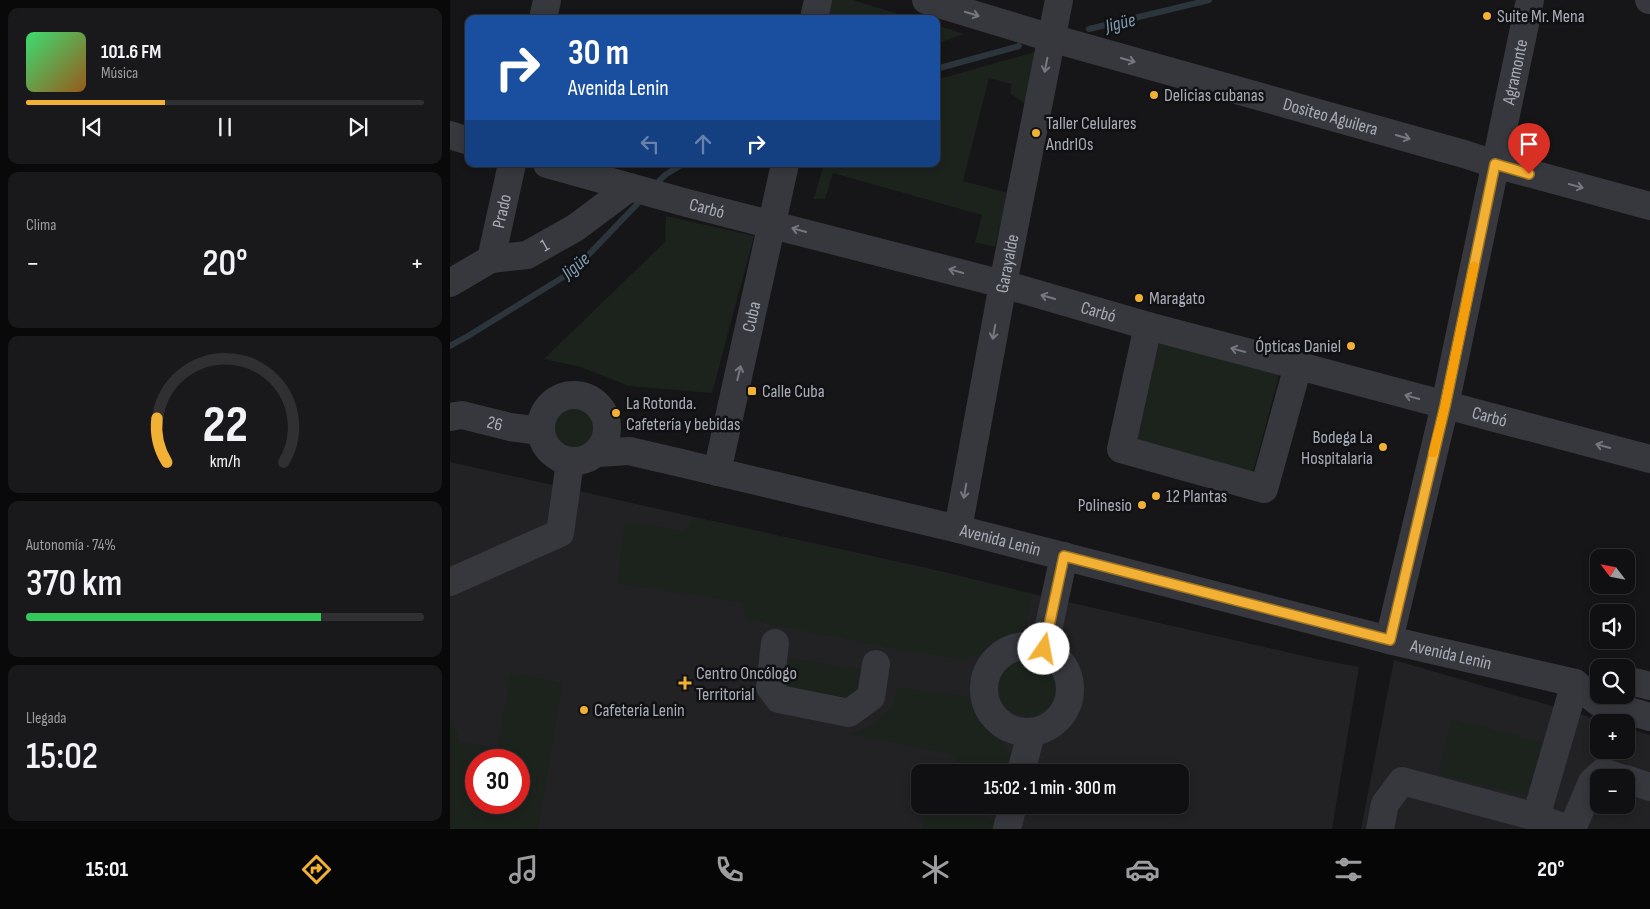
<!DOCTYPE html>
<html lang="es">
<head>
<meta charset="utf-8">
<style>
  :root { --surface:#101012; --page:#19191b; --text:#f1f3f6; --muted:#9c9d9f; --line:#303032; --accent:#f2b134 }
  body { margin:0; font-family:"Sofia Sans Condensed",sans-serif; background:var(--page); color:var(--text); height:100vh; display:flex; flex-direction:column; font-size:19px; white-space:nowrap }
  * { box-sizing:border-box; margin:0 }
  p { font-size:16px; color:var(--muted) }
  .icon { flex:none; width:28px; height:28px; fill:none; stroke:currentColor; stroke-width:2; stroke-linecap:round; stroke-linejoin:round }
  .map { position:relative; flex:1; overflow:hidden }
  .drawer { display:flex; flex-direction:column; gap:8px; padding:8px; background:#09090a; width:450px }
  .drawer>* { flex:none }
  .guide { position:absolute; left:15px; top:15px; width:475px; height:152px; border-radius:10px; box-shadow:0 2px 8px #0003,0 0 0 1px var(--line); background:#1a4fa0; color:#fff; overflow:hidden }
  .needle { width:32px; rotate:302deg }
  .tools { position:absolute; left:1140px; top:549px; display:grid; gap:10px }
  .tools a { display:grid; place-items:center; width:45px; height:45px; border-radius:10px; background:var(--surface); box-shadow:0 2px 8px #0003,0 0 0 1px var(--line); font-size:25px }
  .speed { position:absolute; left:15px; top:749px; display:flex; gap:10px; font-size:25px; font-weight:700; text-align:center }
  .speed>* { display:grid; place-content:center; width:65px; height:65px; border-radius:50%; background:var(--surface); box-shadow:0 2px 8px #0003,0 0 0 1px var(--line); line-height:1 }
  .speed .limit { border:8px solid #d22; background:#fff; color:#111 }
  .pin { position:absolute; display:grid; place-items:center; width:42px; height:42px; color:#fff; margin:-51px -21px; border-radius:50% 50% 50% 0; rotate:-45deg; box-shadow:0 0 5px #0007 }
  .pin .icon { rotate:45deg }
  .me { position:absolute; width:55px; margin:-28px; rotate:12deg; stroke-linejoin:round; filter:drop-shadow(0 0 4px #0008) }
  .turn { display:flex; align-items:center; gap:18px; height:105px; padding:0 20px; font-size:22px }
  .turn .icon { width:65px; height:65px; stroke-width:2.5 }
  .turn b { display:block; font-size:35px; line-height:42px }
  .lanes { display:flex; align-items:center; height:48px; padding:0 20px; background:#0003; justify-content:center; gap:25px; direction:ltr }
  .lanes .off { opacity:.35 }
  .big { font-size:38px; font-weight:600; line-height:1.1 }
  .drawer .tile { flex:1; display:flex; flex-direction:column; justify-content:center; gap:8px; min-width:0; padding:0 18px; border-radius:10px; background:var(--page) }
  .drawer .dial { align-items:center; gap:0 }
  .dial svg { height:130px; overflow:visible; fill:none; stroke:var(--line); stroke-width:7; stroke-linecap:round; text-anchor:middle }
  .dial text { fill:var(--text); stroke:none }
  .song { display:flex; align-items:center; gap:15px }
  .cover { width:60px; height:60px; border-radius:8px; background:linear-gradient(135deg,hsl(140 70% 55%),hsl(30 70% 35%)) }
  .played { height:5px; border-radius:2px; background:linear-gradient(90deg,var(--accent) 35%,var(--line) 35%) }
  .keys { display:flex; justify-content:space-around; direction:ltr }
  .heat { display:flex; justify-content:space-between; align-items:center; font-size:28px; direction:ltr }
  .charge { height:8px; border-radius:4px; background:linear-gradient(90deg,#34c759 74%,var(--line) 0) }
  .trip { position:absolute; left:461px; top:764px; width:278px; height:50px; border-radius:10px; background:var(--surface); box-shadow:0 2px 8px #0003,0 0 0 1px var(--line); font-weight:600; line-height:50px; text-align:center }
  .menu { display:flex; height:80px; justify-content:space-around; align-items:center; background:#060607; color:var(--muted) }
  .menu .icon { width:35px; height:35px }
  .menu .selected { color:var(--accent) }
  .menu b { font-size:22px; color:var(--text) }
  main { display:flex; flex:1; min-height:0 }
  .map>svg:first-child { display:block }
</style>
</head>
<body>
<main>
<section class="drawer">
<div class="tile">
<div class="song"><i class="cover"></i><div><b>101.6 FM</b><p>Música</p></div></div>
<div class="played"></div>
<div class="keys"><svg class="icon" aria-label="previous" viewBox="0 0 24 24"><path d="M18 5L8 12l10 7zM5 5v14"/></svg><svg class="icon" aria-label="pause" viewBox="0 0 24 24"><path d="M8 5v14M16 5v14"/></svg><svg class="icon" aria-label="next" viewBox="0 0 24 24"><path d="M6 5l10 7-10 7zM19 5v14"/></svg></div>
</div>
<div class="tile"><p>Clima</p>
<div class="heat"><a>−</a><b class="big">20°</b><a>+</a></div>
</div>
<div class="tile dial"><svg viewBox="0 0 100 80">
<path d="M14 69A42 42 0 1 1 86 69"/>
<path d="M14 69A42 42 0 0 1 8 42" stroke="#f2b134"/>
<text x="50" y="56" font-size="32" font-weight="700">22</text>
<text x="50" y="72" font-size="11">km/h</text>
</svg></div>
<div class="tile"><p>Autonomía · 74%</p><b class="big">370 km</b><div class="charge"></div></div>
<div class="tile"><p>Llegada</p><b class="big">15:02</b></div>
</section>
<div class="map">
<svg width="1200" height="829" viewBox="0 0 1200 829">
  <rect width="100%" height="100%" fill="#161618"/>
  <g fill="#222225" fill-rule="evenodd">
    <path d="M0,462L244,517L490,571L583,594L871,660L909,667L882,829H0ZM26,760H69V802H26ZM470,772H730V805H470Z"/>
    <path d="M944,660L1157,722H1149V750H1176V728L1200,735V829H911ZM1149,778H1176V805H1149Z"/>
  </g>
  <g fill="#1c231d" fill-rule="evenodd">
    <polygon points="375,0 403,0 464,19 371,19"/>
    <polygon points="486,25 514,34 486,44"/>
    <polygon points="595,49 583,108 560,94 562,84 539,78 513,181 558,193 545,247 525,242 532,215 383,173 375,199 364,199 374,164 486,164 486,80"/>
    <polygon points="216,216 304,236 262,393 179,386 131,367 94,359 215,242"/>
    <polygon points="709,335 831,368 801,480 683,444"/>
    <circle cx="124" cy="428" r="23"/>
    <polygon points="244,517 583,594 575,629 558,640 527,655 513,659 450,650 295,619 293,603 167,583 175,522 234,531"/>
    <polygon points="336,658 413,669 410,685 399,703 338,694 331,682"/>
    <circle cx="577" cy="688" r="28"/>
    <path d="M61,673L113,683L88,829H0V722L4,723L9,742L47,748ZM26,760H69V802H26Z"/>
    <polygon points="448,687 518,697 566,760 567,772 542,772 512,765 497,753 399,734 423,725 441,708"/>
    <polygon points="1002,719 1092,742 1078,796 988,774"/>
    <polygon points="477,805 492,805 552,822 550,829 472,829"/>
  </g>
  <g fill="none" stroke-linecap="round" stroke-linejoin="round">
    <g stroke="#2c353c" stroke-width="6">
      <polyline points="639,29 759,0"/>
      <polyline points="486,69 569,46"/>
      <polyline points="204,186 215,175 233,164"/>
      <polyline points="0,346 18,336 123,271 192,199"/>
    </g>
    <g stroke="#37383d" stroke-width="28">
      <path id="s1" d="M476,0L601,38L1014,154L1045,164L1200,206"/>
      <polyline points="1199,0 1200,0"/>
      <polyline points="93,19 97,0"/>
      <polyline points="364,19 368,0"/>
      <polyline points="0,135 19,141"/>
      <path id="s2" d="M97,164L237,203L553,284L698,326L1200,459"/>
      <path id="s3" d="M41,259L62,164"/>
      <path id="s4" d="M0,283L41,259L77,255L125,228L180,187"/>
      <polyline points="698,326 671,449 814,489 848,366"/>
      <circle cx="124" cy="428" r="33"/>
      <path id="s5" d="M0,417L12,415L60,427L90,431"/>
      <path id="s6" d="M147,453L179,451L231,463L508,529L939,640L1125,683L1148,702L1200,717"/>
      <path id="s7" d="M267,472L335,164"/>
      <path id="s8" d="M508,529L553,284L609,0"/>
      <polyline points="0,582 110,533 120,462"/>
      <path id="s9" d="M939,640L995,405L1080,0"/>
      <polyline points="325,643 320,687 329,699 399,713 421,697 426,664"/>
      <circle cx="577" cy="689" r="43"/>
      <polyline points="594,649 614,556"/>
      <polyline points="1176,680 1200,686"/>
      <polyline points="571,772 581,734"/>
      <polyline points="1176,779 1200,787"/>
      <polyline points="557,829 563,805"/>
      <polyline points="930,829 935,804 952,781 1086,817"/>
      <polyline points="1117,829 1086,817 1125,683"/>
      <polyline points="1122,829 1142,782 1153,772 1171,778"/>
    </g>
  </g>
  <defs><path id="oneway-shaft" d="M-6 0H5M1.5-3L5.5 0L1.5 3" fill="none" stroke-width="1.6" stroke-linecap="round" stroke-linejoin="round" transform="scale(1.25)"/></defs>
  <g stroke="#757881">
    <use href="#oneway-shaft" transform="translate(522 14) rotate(17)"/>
    <use href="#oneway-shaft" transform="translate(678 60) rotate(16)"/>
    <use href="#oneway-shaft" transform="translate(596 65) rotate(101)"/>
    <use href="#oneway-shaft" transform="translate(953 137) rotate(16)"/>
    <use href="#oneway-shaft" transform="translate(1126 186) rotate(15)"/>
    <use href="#oneway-shaft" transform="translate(349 230) rotate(-165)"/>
    <use href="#oneway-shaft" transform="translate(506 271) rotate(-165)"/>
    <use href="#oneway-shaft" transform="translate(598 297) rotate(-164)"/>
    <use href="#oneway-shaft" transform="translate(544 332) rotate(100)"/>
    <use href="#oneway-shaft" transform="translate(788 350) rotate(-165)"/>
    <use href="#oneway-shaft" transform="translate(289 373) rotate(-77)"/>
    <use href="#oneway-shaft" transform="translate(962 397) rotate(-165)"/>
    <use href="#oneway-shaft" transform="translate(1153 446) rotate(-165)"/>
    <use href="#oneway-shaft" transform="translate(515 491) rotate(100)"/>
  </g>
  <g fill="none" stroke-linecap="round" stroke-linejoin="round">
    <g stroke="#9d7322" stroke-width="12">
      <polyline id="route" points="594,649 614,556 940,640 995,406 1045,164 1079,174"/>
    </g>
    <use href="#route" stroke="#f2b134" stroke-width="9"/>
    <polyline stroke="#f59e0b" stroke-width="9" points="983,453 995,406 1024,266"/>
  </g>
  <g fill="#f2b134" stroke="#111113" stroke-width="2">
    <circle cx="1037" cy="16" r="5"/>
    <circle cx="704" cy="95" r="5"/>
    <circle cx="586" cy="133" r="5"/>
    <circle cx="689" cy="298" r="5"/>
    <circle cx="901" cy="346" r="5"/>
    <rect x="297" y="386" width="10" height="10" rx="2.5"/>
    <circle cx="166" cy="413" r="5"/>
    <circle cx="933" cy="447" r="5"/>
    <circle cx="706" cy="496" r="5"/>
    <circle cx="692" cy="505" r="5"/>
    <path d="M232.5 675.5h5v5h5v5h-5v5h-5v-5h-5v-5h5z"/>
    <circle cx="134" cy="710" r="5"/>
  </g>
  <g text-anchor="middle" stroke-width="5" stroke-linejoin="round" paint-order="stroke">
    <g font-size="18" fill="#a8adb8" stroke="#111113" text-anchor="start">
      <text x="1047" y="22">Suite Mr. Mena</text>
      <text x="714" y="101">Delicias cubanas</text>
      <text x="596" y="129">Taller Celulares<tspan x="596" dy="21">AndrIOs</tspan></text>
      <text x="699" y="304">Maragato</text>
      <text x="891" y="352" text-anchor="end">Ópticas Daniel</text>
      <text x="312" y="397">Calle Cuba</text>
      <text x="176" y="409">La Rotonda.<tspan x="176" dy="21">Cafetería y bebidas</tspan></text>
      <text x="923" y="443" text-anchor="end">Bodega La<tspan x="923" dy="21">Hospitalaria</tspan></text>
      <text x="716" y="502">12 Plantas</text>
      <text x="682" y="511" text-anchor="end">Polinesio</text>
      <text x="246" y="679">Centro Oncólogo<tspan x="246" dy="21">Territorial</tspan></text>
      <text x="144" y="716">Cafetería Lenin</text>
    </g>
    <g font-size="18" fill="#a8adb8" stroke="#111113">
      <text dy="6" stroke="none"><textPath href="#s9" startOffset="582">Agramonte</textPath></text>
      <text dy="6" stroke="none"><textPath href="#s1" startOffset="421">Dositeo Aguilera</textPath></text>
      <text dy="6" stroke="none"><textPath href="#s2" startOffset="166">Carbó</textPath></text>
      <text dy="6" stroke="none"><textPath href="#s3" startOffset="49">Prado</textPath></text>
      <text dy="6" stroke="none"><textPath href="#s4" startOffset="104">1</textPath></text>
      <text dy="6" stroke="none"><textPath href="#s8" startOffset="270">Garayalde</textPath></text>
      <text dy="6" stroke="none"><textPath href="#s2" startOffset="571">Carbó</textPath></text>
      <text dy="6" stroke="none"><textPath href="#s7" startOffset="159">Cuba</textPath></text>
      <text dy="6" stroke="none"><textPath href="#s2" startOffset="976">Carbó</textPath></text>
      <text dy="6" stroke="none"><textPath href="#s5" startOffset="46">26</textPath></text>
      <text dy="6" stroke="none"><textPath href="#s6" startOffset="414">Avenida Lenin</textPath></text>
      <text dy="6" stroke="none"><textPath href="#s6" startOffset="879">Avenida Lenin</textPath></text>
    </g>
    <g font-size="19" font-style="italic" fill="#7f9bb3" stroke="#111113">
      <text transform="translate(670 22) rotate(-14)" y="7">Jigüe</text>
      <text transform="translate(125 265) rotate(-40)" y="7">Jigüe</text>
    </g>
  </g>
</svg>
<div class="tools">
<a><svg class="needle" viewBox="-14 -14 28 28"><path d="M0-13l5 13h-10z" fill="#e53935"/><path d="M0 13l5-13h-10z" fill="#9c9d9f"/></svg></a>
<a><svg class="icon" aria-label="sound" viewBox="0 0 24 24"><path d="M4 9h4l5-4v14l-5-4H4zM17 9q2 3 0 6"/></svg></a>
<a><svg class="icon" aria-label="search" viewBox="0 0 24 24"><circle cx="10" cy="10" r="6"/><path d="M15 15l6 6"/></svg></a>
<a>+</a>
<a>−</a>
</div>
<div class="speed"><div class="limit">30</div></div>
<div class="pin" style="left:1079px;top:174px;background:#d93025"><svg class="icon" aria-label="arrive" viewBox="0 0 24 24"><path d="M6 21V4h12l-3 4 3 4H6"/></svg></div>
<svg class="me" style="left:594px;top:649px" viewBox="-20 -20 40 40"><circle r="19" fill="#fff"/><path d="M0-13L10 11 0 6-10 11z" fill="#f2b134"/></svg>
<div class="trip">15:02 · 1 min · 300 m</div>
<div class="guide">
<div class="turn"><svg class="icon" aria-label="right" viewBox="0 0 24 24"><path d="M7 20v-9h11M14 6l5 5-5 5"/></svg><div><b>30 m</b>Avenida Lenin</div></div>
<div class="lanes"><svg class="icon off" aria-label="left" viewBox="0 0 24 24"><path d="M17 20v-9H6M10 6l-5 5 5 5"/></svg><svg class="icon off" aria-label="ahead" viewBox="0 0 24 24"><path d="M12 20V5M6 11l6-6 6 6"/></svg><svg class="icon" aria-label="right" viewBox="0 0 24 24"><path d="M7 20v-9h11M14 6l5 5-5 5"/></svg></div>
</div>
</div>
</main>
<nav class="menu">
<b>15:01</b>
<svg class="icon selected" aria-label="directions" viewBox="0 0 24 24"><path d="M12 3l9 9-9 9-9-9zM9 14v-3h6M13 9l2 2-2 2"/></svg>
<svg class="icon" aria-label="music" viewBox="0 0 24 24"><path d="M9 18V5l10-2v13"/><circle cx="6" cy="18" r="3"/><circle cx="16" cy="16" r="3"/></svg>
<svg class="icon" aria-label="phone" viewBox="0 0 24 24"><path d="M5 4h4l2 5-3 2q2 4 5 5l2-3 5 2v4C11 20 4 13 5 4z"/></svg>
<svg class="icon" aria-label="climate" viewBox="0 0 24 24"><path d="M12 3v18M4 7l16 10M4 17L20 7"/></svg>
<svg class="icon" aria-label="car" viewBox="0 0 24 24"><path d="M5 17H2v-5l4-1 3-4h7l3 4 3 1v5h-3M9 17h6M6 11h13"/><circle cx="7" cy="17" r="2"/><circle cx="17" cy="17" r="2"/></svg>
<svg class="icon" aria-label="filters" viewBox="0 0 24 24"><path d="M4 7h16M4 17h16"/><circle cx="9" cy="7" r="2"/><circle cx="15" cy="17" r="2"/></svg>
<b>20°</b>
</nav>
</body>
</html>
